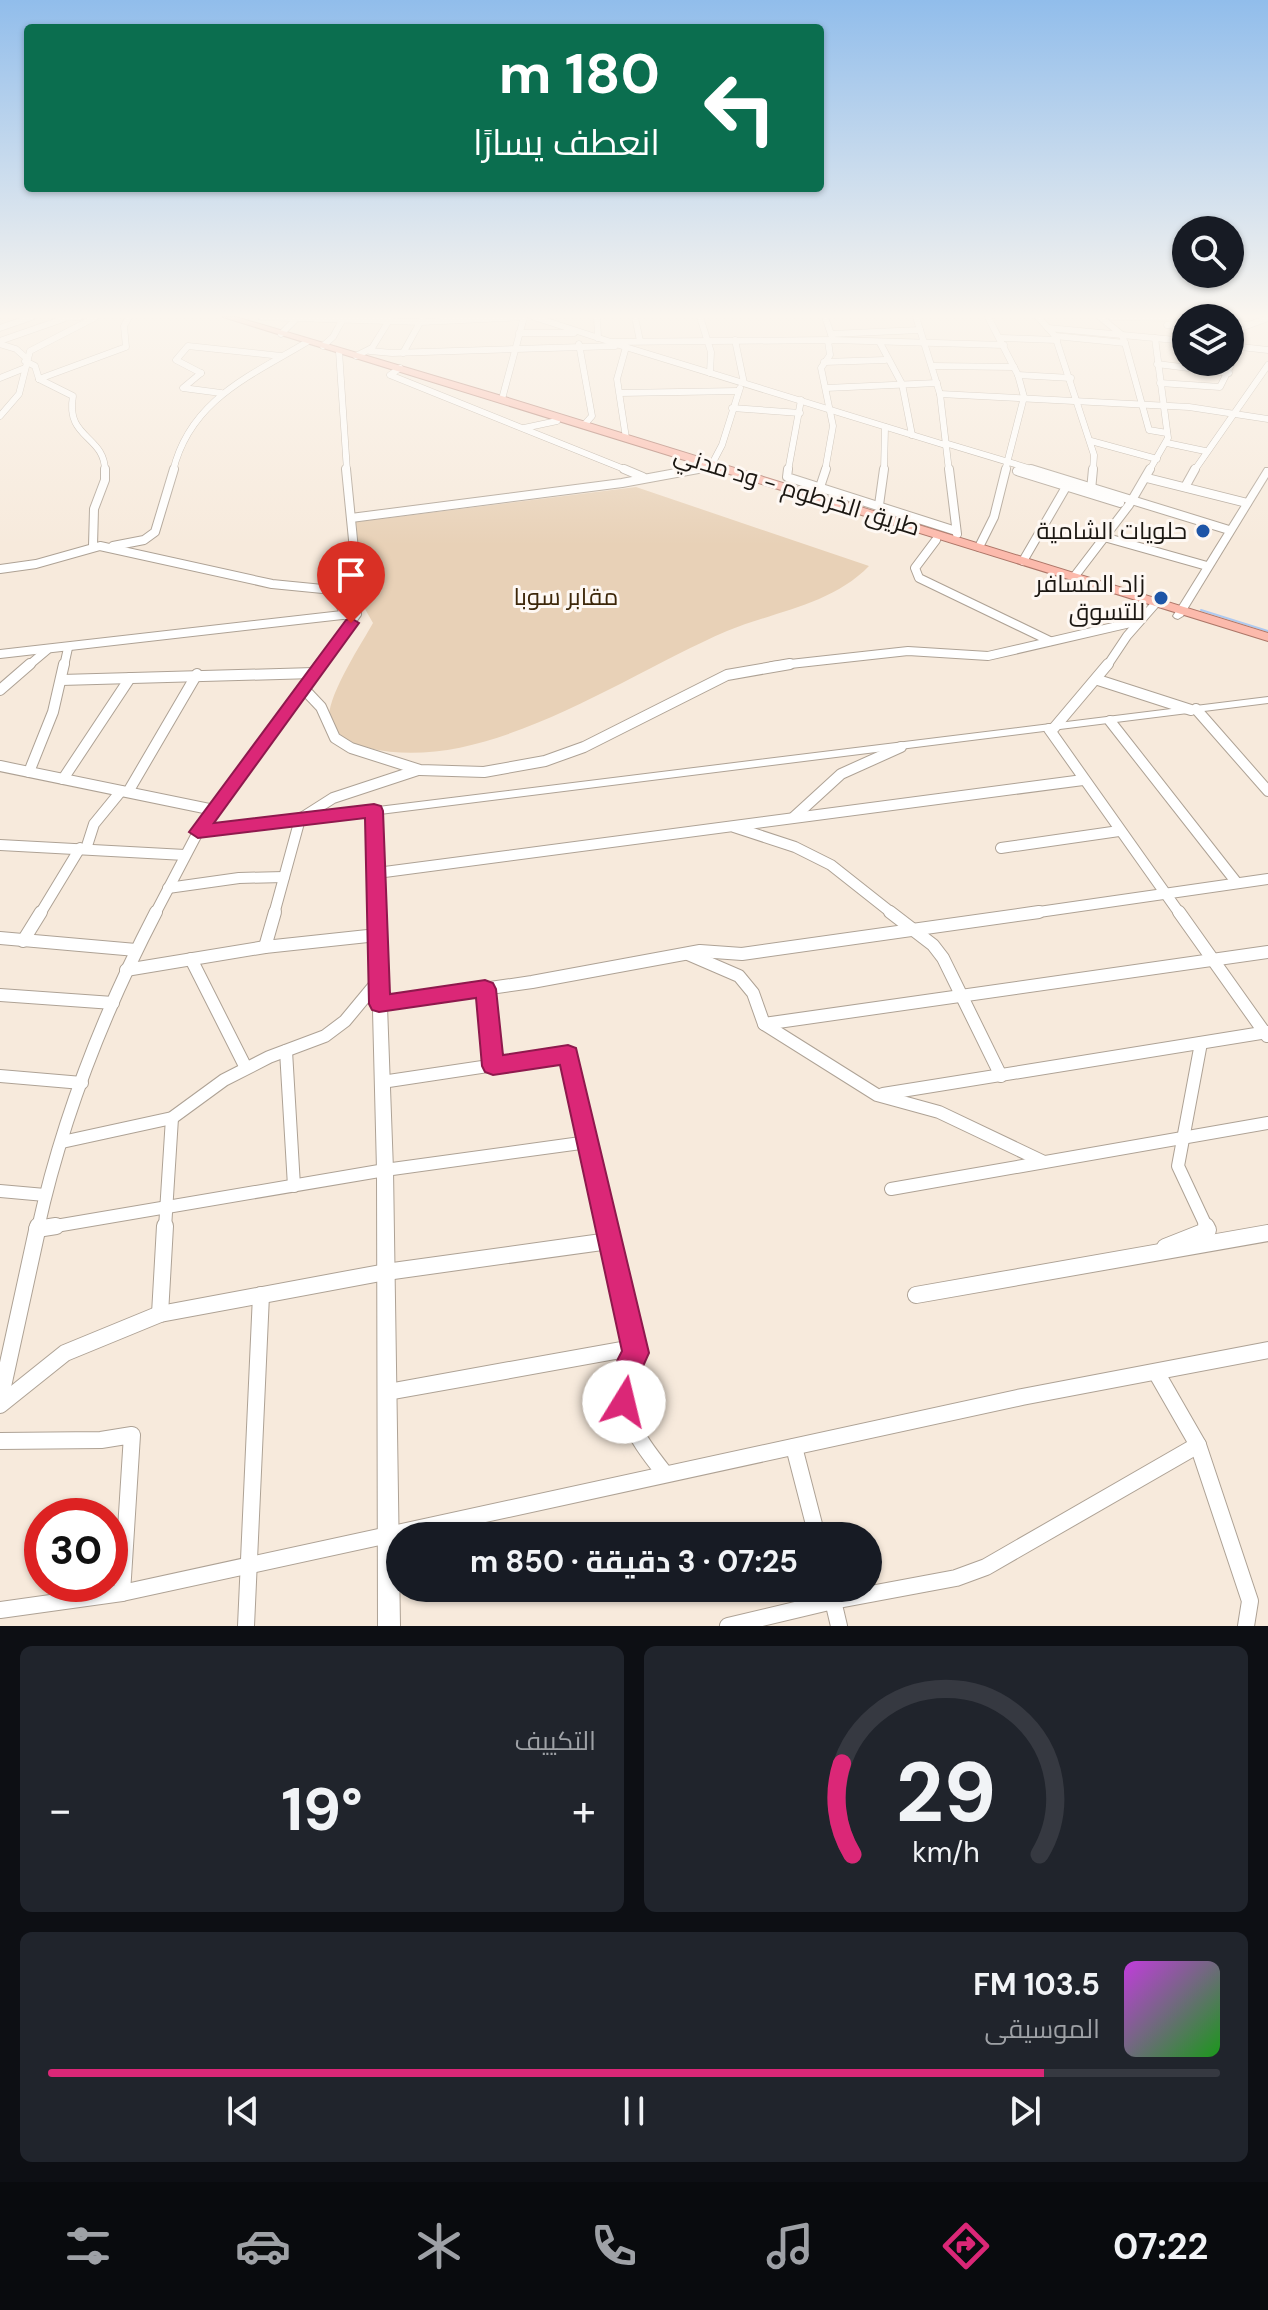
<!DOCTYPE html>
<html lang="ar">
<head>
<meta charset="utf-8">
<style>
  :root { --surface:#171b24; --page:#20242c; --text:#f1f3f6; --muted:#9ea1a6; --line:#363941; --accent:#db2777 }
  body { margin:0; font-family:"DM Sans",Cairo,sans-serif; background:var(--page); color:var(--text); direction:rtl; height:100vh; display:flex; flex-direction:column; font-size:30px; white-space:nowrap }
  * { box-sizing:border-box; margin:0 }
  p { font-size:26px; color:var(--muted) }
  .icon { flex:none; width:44px; height:44px; fill:none; stroke:currentColor; stroke-width:2; stroke-linecap:round; stroke-linejoin:round }
  .map { position:relative; height:1626px; overflow:hidden; direction:ltr }
  .sheet { display:flex; flex-direction:column; gap:20px; padding:20px; background:#0d0f14; flex:1 }
  .sheet>* { flex:none }
  .top-card { position:absolute; left:24px; top:24px; width:800px; height:168px; border-radius:8px; box-shadow:0 2px 6px #0004; direction:rtl; background:#0b6e4f; color:#fff; overflow:hidden }
  .tools { position:absolute; left:1172px; top:216px; display:grid; gap:16px }
  .tools a { display:grid; place-items:center; width:72px; height:72px; border-radius:50%; background:var(--surface); box-shadow:0 2px 6px #0004; font-size:40px }
  .speed { position:absolute; left:24px; top:1498px; display:flex; gap:16px; font-size:40px; font-weight:700; text-align:center }
  .speed>* { display:grid; place-content:center; width:104px; height:104px; border-radius:50%; background:var(--surface); box-shadow:0 2px 6px #0004; line-height:1 }
  .speed .limit { border:12px solid #d22; background:#fff; color:#111 }
  .pin { position:absolute; display:grid; place-items:center; width:68px; height:68px; color:#fff; margin:-82px -34px; border-radius:50% 50% 50% 0; rotate:-45deg; box-shadow:0 0 8px #0007 }
  .pin .icon { rotate:45deg }
  .me { position:absolute; width:88px; margin:-44px; rotate:9deg; stroke-linejoin:round; filter:drop-shadow(0 0 6px #0008) }
  .turn { display:flex; align-items:center; gap:28px; height:168px; padding:0 32px; font-size:36px }
  .turn .icon { width:104px; height:104px; stroke-width:2.5 }
  .turn b { display:block; font-size:56px; line-height:68px }
  .big { font-size:60px; font-weight:700; line-height:1.1 }
  .sheet .tile { flex:1; display:flex; flex-direction:column; justify-content:center; gap:12px; min-width:0; padding:0 28px; border-radius:12px; background:var(--page) }
  .sheet .dial { align-items:center; gap:0 }
  .dial svg { height:208px; overflow:visible; fill:none; stroke:var(--line); stroke-width:7; stroke-linecap:round; text-anchor:middle }
  .dial text { fill:var(--text); stroke:none }
  .song { display:flex; align-items:center; gap:24px }
  .cover { width:96px; height:96px; border-radius:12px; background:linear-gradient(135deg,hsl(290 70% 55%),hsl(120 70% 35%)) }
  .played { height:8px; border-radius:4px; background:linear-gradient(90deg,var(--accent) 85%,var(--line) 85%) }
  .keys { display:flex; justify-content:space-around; direction:ltr }
  .heat { display:flex; justify-content:space-between; align-items:center; font-size:44px; direction:ltr }
  .sheet .tiles { flex:1; display:grid; gap:20px; grid-template-columns:1fr 1fr }
  .tile:last-child { grid-column:span 2 }
  .trip { position:absolute; left:386px; top:1522px; width:496px; height:80px; border-radius:40px; background:var(--surface); box-shadow:0 2px 6px #0004; font-weight:700; line-height:80px; text-align:center; direction:rtl }
  .menu { display:flex; height:128px; justify-content:space-around; align-items:center; background:#090b0e; color:var(--muted) }
  .menu .icon { width:56px; height:56px }
  .menu .on { color:var(--accent) }
  .menu b { font-size:36px; color:var(--text) }
  .map>svg:first-child { display:block }
</style>
</head>
<body>
<div class="map">
<svg width="1268" height="1626" viewBox="0 0 1268 1626">
  <rect width="100%" height="100%" fill="#f7eadc"/>
  <path fill="#e8d1b7" d="M636,487L869,566C831,605 776,611 727,631C624,675 484,776 369,748C355,744 335,738 330,722C323,702 362,643 373,623L365,609L356,522Z"/>
  <g fill="none" stroke-linecap="round" stroke-linejoin="round">
    <polyline stroke="#afcaf0" stroke-width="2" points="1201,610 1268,631"/>
    <g stroke="#aea295" stroke-width="7">
      <g id="minor-far4">
        <polyline points="261,317 421,322 524,317"/>
        <polyline points="534,317 611,342 833,340 1004,345"/>
        <polyline points="597,317 598,338"/>
        <polyline points="635,317 640,341"/>
        <polyline points="700,317 711,352 710,373"/>
        <polyline points="825,317 833,340 828,341 830,355 821,368 833,426 825,471"/>
        <polyline points="916,317 940,394 949,471"/>
        <polyline points="988,317 1018,375 1024,397 1005,471"/>
        <polyline points="1038,317 1055,336 1094,455 1093,471"/>
        <polyline points="1100,317 1121,334 1125,343 1149,430 1167,433"/>
        <polyline points="1111,317 1186,318"/>
        <polyline points="59,318 80,317"/>
        <polyline points="1230,320 1246,325"/>
        <polyline points="1167,325 1186,326"/>
        <polyline points="0,328 32,317"/>
        <polyline points="1048,328 1186,341"/>
        <polyline points="519,333 574,333"/>
        <polyline points="281,334 298,317"/>
        <polyline points="831,334 920,330"/>
        <polyline points="1055,336 1125,343"/>
        <polyline points="1001,338 1057,340"/>
        <polyline points="735,340 744,383"/>
        <polyline points="0,341 63,319"/>
        <polyline points="880,343 902,384 912,435"/>
        <polyline points="0,344 16,349 25,357"/>
        <polyline points="579,344 592,416 584,425"/>
        <polyline points="619,345 945,445"/>
        <polyline points="323,346 333,337 344,317"/>
        <polyline points="1232,346 1268,350"/>
        <polyline points="626,347 617,379 626,438"/>
        <polyline points="339,351 347,471"/>
        <polyline points="370,351 392,353 615,346"/>
        <polyline points="403,353 423,317"/>
        <polyline points="356,356 372,348 390,319"/>
        <polyline points="25,361 35,366 39,379"/>
        <polyline points="824,362 885,360"/>
        <polyline points="1157,364 1229,373"/>
        <polyline points="933,366 1014,367"/>
        <polyline points="400,368 390,375 629,471"/>
        <polyline points="201,373 176,360 188,346 281,356"/>
        <polyline points="201,373 183,388 221,393"/>
        <polyline points="1018,375 1071,378"/>
        <polyline points="0,378 25,368"/>
        <path d="M39,379L73,396C65,439 105,435 105,471"/>
        <polyline points="39,379 126,347 124,326 129,317"/>
        <polyline points="1160,383 1220,387 1234,359 1238,329 1268,318"/>
        <polyline points="826,388 937,383"/>
        <polyline points="620,393 738,391"/>
        <polyline points="940,394 1189,407 1268,419"/>
        <polyline points="502,399 524,317"/>
        <polyline points="732,408 800,413"/>
        <polyline points="0,416 19,394 30,351 96,317"/>
        <polyline points="524,428 557,421"/>
        <polyline points="1091,441 1157,459"/>
        <polyline points="945,443 1038,471"/>
        <polyline points="1167,443 1205,451"/>
        <polyline points="712,464 722,445 740,388"/>
        <path d="M173,471C190,400 250,376 307,342"/>
        <polyline points="687,471 706,468"/>
        <polyline points="788,471 801,400"/>
        <polyline points="884,471 885,427"/>
        <polyline points="1149,471 1168,438 1155,338"/>
        <polyline points="1194,471 1268,365"/>
      </g>
    </g>
    <g stroke="#aea295" stroke-width="10">
      <g id="minor-far3">
        <polyline points="624,469 643,477"/>
        <polyline points="788,469 787,477 956,531"/>
        <polyline points="949,469 957,534"/>
        <polyline points="1031,469 1229,530"/>
        <polyline points="1017,471 1120,503"/>
        <polyline points="1147,478 1247,503"/>
        <polyline points="1185,487 1195,469"/>
        <polyline points="819,490 826,469"/>
        <polyline points="1091,490 1093,469"/>
        <polyline points="879,505 884,469"/>
        <polyline points="351,518 622,483 698,469"/>
        <polyline points="1104,537 1207,566"/>
        <polyline points="936,540 915,568 919,578 1050,641"/>
        <polyline points="93,546 94,509 105,480 105,469"/>
        <polyline points="113,546 144,540 155,532 174,469"/>
        <polyline points="979,547 994,517 1006,469"/>
        <polyline points="1023,561 1066,487"/>
        <polyline points="0,569 36,564 100,546 272,584 333,590 345,615"/>
        <polyline points="1074,577 1129,505 1150,469"/>
        <polyline points="0,654 351,614"/>
        <polyline points="28,666 47,650"/>
        <polyline points="64,666 68,648"/>
        <polyline points="319,666 357,614 358,590 346,469"/>
        <polyline points="772,666 908,651 988,656 1139,621"/>
        <polyline points="1107,666 1127,636 1156,603"/>
      </g>
    </g>
    <g stroke="#aea295" stroke-width="12">
      <g id="minor-far2">
        <polyline points="61,680 314,673"/>
        <polyline points="1098,680 1191,710"/>
        <polyline points="303,688 321,707 335,738 351,748 420,770 484,772 545,761 584,747 727,675 790,664"/>
        <polyline points="0,690 30,664"/>
        <polyline points="1196,709 1268,791"/>
        <polyline points="1110,721 1237,883"/>
        <polyline points="1054,728 1108,664"/>
        <polyline points="1049,729 1180,914"/>
        <polyline points="0,766 214,810"/>
        <polyline points="29,772 53,712 64,664"/>
        <polyline points="63,779 130,678"/>
        <polyline points="128,792 197,674"/>
        <polyline points="794,817 841,774 901,747"/>
        <polyline points="734,827 795,847 831,865 893,914"/>
        <polyline points="198,832 374,811"/>
        <polyline points="0,845 185,855"/>
        <polyline points="1001,848 1119,831"/>
        <polyline points="86,849 94,824 121,791"/>
        <polyline points="377,873 1083,780"/>
        <polyline points="168,888 239,878 284,877"/>
        <polyline points="40,914 80,848"/>
        <polyline points="155,914 198,832 320,664"/>
        <polyline points="274,914 300,819 333,798 418,770"/>
        <polyline points="1025,914 1268,879"/>
      </g>
    </g>
    <g stroke="#aea295" stroke-width="14">
      <g id="minor-far1">
        <polyline points="890,912 933,945 943,958 1001,1076"/>
        <polyline points="1179,912 1267,1036"/>
        <polyline points="0,938 136,950"/>
        <polyline points="23,941 41,912"/>
        <polyline points="265,947 275,912"/>
        <polyline points="688,954 739,976 753,993 764,1024 877,1095 939,1112 1044,1162"/>
        <polyline points="191,959 246,1068"/>
        <polyline points="126,970 265,947 377,935"/>
        <polyline points="485,989 493,1066"/>
        <polyline points="0,995 113,1003"/>
        <polyline points="379,1004 532,982 700,951 742,954 1039,912"/>
        <polyline points="764,1024 1268,952"/>
        <polyline points="1201,1043 1178,1166 1207,1228"/>
        <polyline points="286,1051 294,1186"/>
        <polyline points="0,1076 82,1083"/>
        <polyline points="382,1082 568,1054 608,1228"/>
        <polyline points="883,1094 1268,1032"/>
        <polyline points="62,1142 172,1118 224,1080 269,1057 325,1036 345,1021 379,980"/>
        <polyline points="891,1189 1268,1123"/>
        <polyline points="0,1191 45,1195"/>
        <path d="M38,1228C62,1119 105,1010 156,912"/>
        <polyline points="44,1228 385,1170 588,1142"/>
        <polyline points="165,1228 172,1118"/>
      </g>
    </g>
    <g stroke="#aea295" stroke-width="18">
      <g id="minor">
        <path d="M607,1226L636,1353C613,1406 632,1432 665,1474"/>
        <polyline points="37,1229 56,1226"/>
        <polyline points="1165,1247 1208,1230 1206,1226"/>
        <polyline points="916,1295 1268,1233"/>
        <polyline points="160,1314 165,1226"/>
        <polyline points="1156,1372 1198,1445 1250,1601 1246,1626"/>
        <polyline points="388,1392 632,1348"/>
        <polyline points="0,1400 38,1226"/>
        <polyline points="0,1405 65,1353 160,1314 386,1272 609,1241"/>
        <polyline points="0,1441 101,1440 132,1435 122,1593"/>
        <polyline points="794,1447 817,1536"/>
        <polyline points="830,1588 839,1626"/>
        <polyline points="0,1610 122,1593 1022,1397 1268,1350"/>
        <polyline points="246,1626 261,1295"/>
        <polyline points="728,1626 833,1601 956,1578 986,1567 1198,1445"/>
      </g>
    </g>
    <g stroke="#aea295" stroke-width="2">
      <g id="tertiary">
        <polygon points="1265,468 1268,468 1268,477 1183,616 1178,619 1175,618 1173,616"/>
        <polygon points="1268,697 1268,703 380,814 393,1170 400,1626 378,1626 377,1170 368,811 370,808"/>
      </g>
    </g>
    <g stroke="#ad7668" stroke-width="2">
      <polygon id="trunk" points="223,317 236,317 505,397 1268,633 1268,641"/>
    </g>
    <use href="#minor-far4" stroke="#fff" stroke-width="6"/>
    <use href="#minor-far3" stroke="#fff" stroke-width="8"/>
    <use href="#minor-far2" stroke="#fff" stroke-width="10"/>
    <use href="#minor-far1" stroke="#fff" stroke-width="12"/>
    <use href="#minor" stroke="#fff" stroke-width="16"/>
    <use href="#tertiary" fill="#fff" fill-rule="evenodd"/>
    <use href="#trunk" fill="#fcbaac" fill-rule="evenodd"/>
  </g>
  <linearGradient id="sky" x2="0" y2="1"><stop stop-color="#91bdeb"/><stop offset="0.58" stop-color="#fbf6ef"/><stop offset="1" stop-color="#fbf6ef" stop-opacity="0"/></linearGradient>
  <rect width="1268" height="545" fill="url(#sky)"/>
  <path fill="#db2777" stroke="#8e194d" stroke-width="2" d="M351,618L359,623L214,823L374,804L381,806L383,811L390,994L485,980L493,983L496,989L503,1055L568,1045L576,1048L649,1353L640,1373L638,1402L634,1412L624,1416L614,1412C606,1392 612,1369 622,1351L560,1065L493,1075L485,1072L482,1066L476,998L379,1012L372,1010L369,1004L365,818L198,838L189,832L346,620Z"/>
  <g fill="#1e55a7" stroke="#fef8f3" stroke-width="3">
    <circle cx="1203" cy="531" r="8"/>
    <circle cx="1161" cy="598" r="8"/>
  </g>
  <g text-anchor="middle" stroke-width="6" stroke-linejoin="round" paint-order="stroke">
    <g font-size="24" fill="#1b1712" stroke="#fef8f3">
      <text transform="translate(797 491) rotate(17)" y="8">طريق الخرطوم - ود مدني</text>
    </g>
    <g font-size="24" fill="#1b1712" stroke="#fef8f3" text-anchor="end">
      <text x="1187" y="539">حلويات الشامية</text>
      <text x="1145" y="592">زاد المسافر<tspan x="1145" dy="28">للتسوق</tspan></text>
    </g>
    <g font-size="24" fill="#3d2709" stroke="#fef8f3">
      <text x="566" y="605">مقابر سوبا</text>
    </g>
  </g>
</svg>
<div class="tools">
<a><svg class="icon" aria-label="search" viewBox="0 0 24 24"><circle cx="10" cy="10" r="6"/><path d="M15 15l6 6"/></svg></a>
<a><svg class="icon" aria-label="layers" viewBox="0 0 24 24"><path d="M12 4l9 5-9 5-9-5zM3 14l9 5 9-5"/></svg></a>
</div>
<div class="speed"><div class="limit">30</div></div>
<div class="pin" style="left:351px;top:623px;background:#d93025"><svg class="icon" aria-label="arrive" viewBox="0 0 24 24"><path d="M6 21V4h12l-3 4 3 4H6"/></svg></div>
<svg class="me" style="left:624px;top:1402px" viewBox="-20 -20 40 40"><circle r="19" fill="#fff"/><path d="M0-13L10 11 0 6-10 11z" fill="#db2777"/></svg>
<div class="trip">07:25 · 3 دقيقة · 850 m</div>
<div class="top-card">
<div class="turn"><svg class="icon" aria-label="left" viewBox="0 0 24 24"><path d="M17 20v-9H6M10 6l-5 5 5 5"/></svg><div><b>180 m</b>انعطف يسارًا</div></div>
</div>
</div>
<section class="sheet">
<div class="tiles">
<div class="tile dial"><svg viewBox="0 0 100 80">
<path d="M14 69A42 42 0 1 1 86 69"/>
<path d="M14 69A42 42 0 0 1 10 34" stroke="#db2777"/>
<text x="50" y="56" font-size="32" font-weight="700">29</text>
<text x="50" y="72" font-size="11">km/h</text>
</svg></div>
<div class="tile"><p>التكييف</p>
<div class="heat"><a>−</a><b class="big">19°</b><a>+</a></div>
</div>
<div class="tile">
<div class="song"><i class="cover"></i><div><b>103.5 FM</b><p>الموسيقى</p></div></div>
<div class="played"></div>
<div class="keys"><svg class="icon" aria-label="previous" viewBox="0 0 24 24"><path d="M18 5L8 12l10 7zM5 5v14"/></svg><svg class="icon" aria-label="pause" viewBox="0 0 24 24"><path d="M8 5v14M16 5v14"/></svg><svg class="icon" aria-label="next" viewBox="0 0 24 24"><path d="M6 5l10 7-10 7zM19 5v14"/></svg></div>
</div>
</div>
</section>
<nav class="menu">
<b>07:22</b>
<svg class="icon on" aria-label="directions" viewBox="0 0 24 24"><path d="M12 3l9 9-9 9-9-9zM9 14v-3h6M13 9l2 2-2 2"/></svg>
<svg class="icon" aria-label="music" viewBox="0 0 24 24"><path d="M9 18V5l10-2v13"/><circle cx="6" cy="18" r="3"/><circle cx="16" cy="16" r="3"/></svg>
<svg class="icon" aria-label="phone" viewBox="0 0 24 24"><path d="M5 4h4l2 5-3 2q2 4 5 5l2-3 5 2v4C11 20 4 13 5 4z"/></svg>
<svg class="icon" aria-label="climate" viewBox="0 0 24 24"><path d="M12 3v18M4 7l16 10M4 17L20 7"/></svg>
<svg class="icon" aria-label="car" viewBox="0 0 24 24"><path d="M5 17H2v-5l4-1 3-4h7l3 4 3 1v5h-3M9 17h6M6 11h13"/><circle cx="7" cy="17" r="2"/><circle cx="17" cy="17" r="2"/></svg>
<svg class="icon" aria-label="filters" viewBox="0 0 24 24"><path d="M4 7h16M4 17h16"/><circle cx="9" cy="7" r="2"/><circle cx="15" cy="17" r="2"/></svg>
</nav>
</body>
</html>
